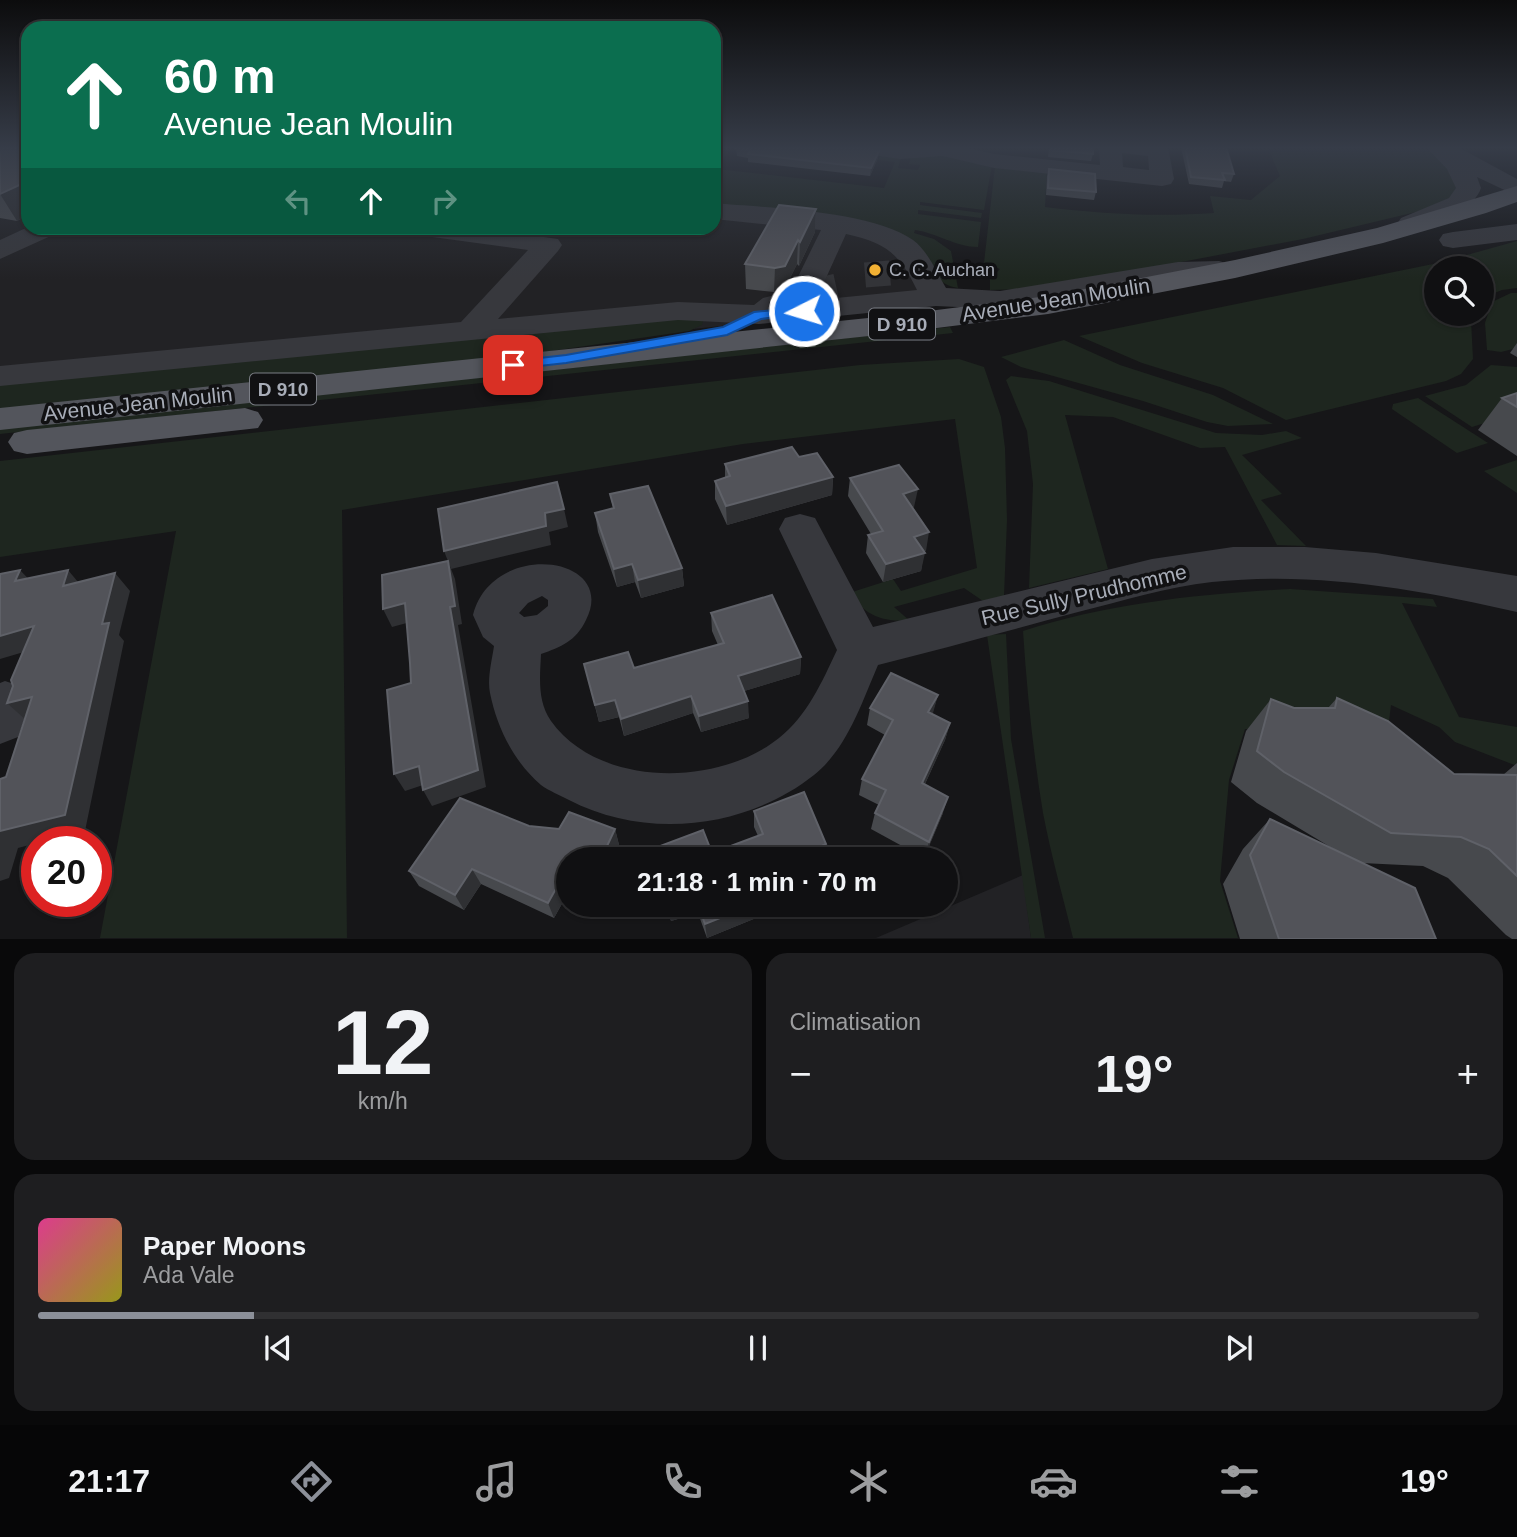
<!DOCTYPE html>
<html lang="fr">
<head>
<meta charset="utf-8">
<style>
  :root { --surface:#101012; --page:#1e1e20; --text:#f1f3f6; --muted:#9c9d9f; --line:#303032; --accent:#8c9099 }
  body { margin:0; font-family:Helvetica,sans-serif; background:var(--page); color:var(--text); height:100vh; display:flex; flex-direction:column; font-size:26px; white-space:nowrap }
  * { box-sizing:border-box; margin:0 }
  p { font-size:23px; color:var(--muted) }
  .icon { flex:none; width:38px; height:38px; fill:none; stroke:currentColor; stroke-width:2; stroke-linecap:round; stroke-linejoin:round }
  .map { position:relative; height:939px; overflow:hidden }
  .panel { display:flex; flex-direction:column; gap:14px; padding:14px; background:#09090a; flex:1 }
  .panel>* { flex:none }
  .guide { position:absolute; left:21px; top:21px; width:700px; height:214px; border-radius:21px; box-shadow:0 2px 5px #0004,0 0 0 2px var(--line); background:#0b6e4f; color:#fff; overflow:hidden }
  .tools { position:absolute; left:1424px; top:256px; display:grid; gap:14px }
  .tools a { display:grid; place-items:center; width:70px; height:70px; border-radius:50%; background:var(--surface); box-shadow:0 2px 5px #0004,0 0 0 2px var(--line); font-size:35px }
  .speed { position:absolute; left:21px; top:826px; display:flex; gap:14px; font-size:35px; font-weight:700; text-align:center }
  .speed>* { display:grid; place-content:center; width:91px; height:91px; border-radius:50%; background:var(--surface); box-shadow:0 2px 5px #0004,0 0 0 2px var(--line); line-height:1 }
  .speed .limit { border:10px solid #d22; background:#fff; color:#111 }
  .pin { position:absolute; display:grid; place-items:center; width:60px; height:60px; color:#fff; margin:-30px; border-radius:14px; box-shadow:0 4px 10px #0006 }
  .me { position:absolute; width:77px; margin:-38px; rotate:265deg; stroke-linejoin:round; filter:drop-shadow(0 0 5px #0008) }
  .turn { display:flex; align-items:center; gap:24px; height:147px; padding:0 28px; font-size:32px }
  .turn .icon { width:91px; height:91px; stroke-width:2.5 }
  .turn b { display:block; font-size:49px; line-height:60px }
  .lanes { display:flex; align-items:center; height:66px; padding:0 28px; background:#0003; justify-content:center; gap:35px; direction:ltr }
  .lanes .off { opacity:.35 }
  .big { font-size:52px; font-weight:600; line-height:1.1 }
  .panel .widget { flex:1; display:flex; flex-direction:column; justify-content:center; gap:10px; min-width:0; padding:0 24px; border-radius:21px; background:var(--page) }
  .panel .dial { align-items:center; gap:0 }
  .dial b { font-size:91px; line-height:1 }
  .song { display:flex; align-items:center; gap:21px }
  .cover { width:84px; height:84px; border-radius:10px; background:linear-gradient(135deg,hsl(330 70% 55%),hsl(60 70% 35%)) }
  .played { height:7px; border-radius:4px; background:linear-gradient(90deg,var(--accent) 15%,var(--line) 15%) }
  .keys { display:flex; justify-content:space-around; direction:ltr }
  .heat { display:flex; justify-content:space-between; align-items:center; font-size:38px; direction:ltr }
  .panel .tiles { flex:1; display:grid; gap:14px; grid-template-columns:1fr 1fr }
  .widget:last-child { grid-column:span 2 }
  .trip { position:absolute; left:556px; top:847px; width:402px; height:70px; border-radius:35px; background:var(--surface); box-shadow:0 2px 5px #0004,0 0 0 2px var(--line); font-weight:600; line-height:70px; text-align:center }
  .menu { display:flex; height:112px; justify-content:space-around; align-items:center; background:#060607; color:var(--muted) }
  .menu .icon { width:49px; height:49px }
  .menu .active { color:var(--accent) }
  .menu b { font-size:32px; color:var(--text) }
  .map>svg:first-child { display:block }
</style>
</head>
<body>
<div class="map">
<svg width="1517" height="939" viewBox="0 0 1517 939">
  <rect width="100%" height="100%" fill="#161618"/>
  <g fill="#222225">
    <polygon points="28,147 28,228 714,228 714,208 864,227 949,302 0,402 0,151"/>
    <polygon points="1023,875 1031,938 876,938"/>
  </g>
  <g fill="#1e261f">
    <path d="M714,147H732L717,169L884,188L895,162L878,160L881,153L902,155L898,168L918,170L920,165L909,164L911,157L934,152L992,165L984,210L920,202V205L982,213L981,218L918,210V214L981,222L978,247C956,247 937,233 915,230L914,233L934,239L951,251L958,288C936,285 925,263 912,247L714,208Z"/>
    <path d="M1242,147H1428L1442,160L1459,188L1447,201L1416,212L1303,239L1102,277L1028,289L990,290V279L1000,269L984,263L995,166L1047,171L1045,207C1102,214 1157,217 1214,213L1210,196L1251,200L1280,176L1269,151Z"/>
    <polygon points="1517,241 1517,288 1502,290 1482,298 1482,268 1437,268 1437,313 1475,313 1471,320 1473,359 1461,374 1446,381 1286,420 1223,388 1142,363 1079,336 1438,263"/>
    <polygon points="1511,293 1517,293 1517,348 1501,352 1487,350 1485,323 1492,302"/>
    <polygon points="690,317 703,321 702,325 689,331 503,358 0,409 0,381"/>
    <polygon points="950,327 953,333 0,434 0,429"/>
    <polygon points="1064,340 1120,365 1213,395 1273,424 1228,426 1207,422 1143,401 1021,367 1001,357"/>
    <path d="M959,359L984,367L1001,417L1005,448L1007,520L1004,596L983,601L964,588L894,607L910,621C880,621 868,617 849,593L893,579L901,591L977,568L955,419L743,444L342,510L347,938H100L176,531L0,557V461L860,365Z"/>
    <polygon points="1491,365 1517,367 1517,419 1511,415 1472,427 1425,396 1466,385"/>
    <polygon points="1011,376 1049,381 1216,433 1262,435 1286,431 1302,438 1242,455 1282,494 1261,500 1306,546 1277,545 1225,447 1200,448 1113,417 1065,415 1108,569 1029,588 1033,484 1027,431 1006,380"/>
    <polygon points="1418,398 1488,443 1457,453 1392,409 1393,404"/>
    <polygon points="1517,460 1517,493 1484,471"/>
    <path d="M1290,589L1433,599L1437,607L1402,603L1459,717L1517,727V766L1455,742L1439,727L1391,705L1384,762L1310,729H1245L1229,780L1220,881L1238,938H1073C1063,897 1051,855 1043,813C1033,752 1027,692 1023,631C1109,603 1200,594 1290,589Z"/>
    <polygon points="1006,634 1011,739 1045,938 1031,938 987,635"/>
  </g>
  <g fill="none" stroke-linecap="round" stroke-linejoin="round">
    <polyline stroke="#333438" stroke-width="25" stroke-dasharray="25 13" stroke-linecap="butt" points="865,275 901,272"/>
    <polyline stroke="#333438" stroke-width="33" stroke-dasharray="33 17" stroke-linecap="butt" points="819,294 837,290"/>
    <g fill="#37383d" fill-rule="evenodd">
      <path d="M849,147H965L994,154L1100,165L1099,147H1168L1174,179L1171,184L1162,186L994,168L943,156L900,159L852,152ZM1122,153L1148,156L1149,170L1123,167Z"/>
      <path d="M1426,147H1458L1517,179V196L1477,177L1481,188C1474,211 1424,235 1401,230L1397,224L1401,218L1449,198L1456,188L1447,169Z"/>
      <path d="M714,203C766,208 870,210 913,240C928,251 937,273 946,288L1000,291L1178,262L1219,261L1229,264L1233,270L1229,276L1178,280L1000,309L936,306L759,324L678,320L0,386V366L461,322L528,250L425,236L416,234L412,228H480L558,239L562,245L558,251L498,319L678,302L754,305L763,298L791,291L821,230L714,219ZM846,234C886,243 899,253 917,290L816,300Z"/>
      <polygon points="1517,224 1517,240 1453,248 1443,246 1439,240 1443,234 1453,232"/>
      <polygon points="28,227 59,228 55,234 0,259 0,240"/>
      <path d="M800,514L815,518L873,627L1152,559L1233,547H1305L1376,553L1517,576V612C1418,589 1314,571 1212,582C1167,587 1122,601 1078,612C1011,630 945,648 878,665C862,702 847,749 814,775C746,829 646,840 569,800C560,795 549,791 541,785C514,762 497,728 490,693C487,679 492,660 494,646L483,637L473,615C492,539 619,555 586,620C576,641 561,647 541,654C540,677 537,701 551,721C599,788 718,787 779,738C807,716 822,682 837,650L779,529L785,518ZM542,596L548,600V606L537,615L524,617L519,613L528,603Z"/>
      <polygon points="5,681 23,687 30,703 18,737 0,744 0,683"/>
    </g>
    <g fill="#53555c" fill-rule="evenodd">
      <polygon points="1517,186 1517,202 1486,213 1383,243 1235,278 1048,314 897,333 0,430 0,408 897,315 1048,296 1235,260 1377,228"/>
      <polygon points="245,408 258,412 263,420 258,428 27,454 14,451 8,442 14,433 27,430"/>
    </g>
  </g>
  <g fill="#47494d">
    <polygon points="0,147 28,147 28,215 17,221 0,218"/>
    <polygon points="1049,147 1093,147 1093,154 1091,161 1048,157"/>
    <polygon points="1181,147 1226,147 1234,174 1231,182 1224,181 1222,188 1189,184"/>
    <polygon points="736,148 879,151 878,158 870,176 748,162 748,158 737,156"/>
    <polygon points="1049,169 1096,192 1094,200 1046,195 1047,176"/>
    <polygon points="816,209 815,232 799,266 797,264 784,290 774,292 746,289 745,264"/>
    <polygon points="1517,343 1517,357 1510,353"/>
    <polygon points="1517,393 1517,456 1478,430 1502,398"/>
    <polygon points="799,457 833,477 832,495 727,525 715,499 715,481 725,478 725,464"/>
    <polygon points="850,478 914,507 912,508 926,551 924,551 921,571 883,582 866,553 868,535 871,534 848,496"/>
    <polygon points="610,494 682,568 684,586 641,598 635,582 617,587 598,532 595,513 613,508"/>
    <polygon points="711,613 801,657 800,674 744,691 749,718 701,732 693,713 624,736 619,717 599,722 584,664 634,668 718,645 712,631"/>
    <polygon points="938,695 932,714 950,723 945,740 925,784 943,813 924,858 871,829 875,813 879,805 859,795 862,779 885,735 867,725 870,708"/>
    <polygon points="1337,698 1454,774 1503,775 1517,763 1517,939 1512,939 1506,935 1448,878 1423,866 1362,863 1436,939 1240,939 1223,884 1243,849 1270,819 1337,851 1257,803 1231,782 1246,731 1271,699 1294,708 1328,708"/>
    <polygon points="754,811 826,844 825,859 654,859 652,849 712,853 758,836 754,827"/>
    <polygon points="529,826 559,829 615,829 619,845 569,859 569,891 554,918 481,884 464,910 419,886 409,871"/>
    <polygon points="666,905 788,905 707,938 698,913 671,921"/>
  </g>
  <g fill="#2f3033">
    <polygon points="879,151 878,158 870,176 871,168"/>
    <polygon points="28,181 28,215 17,221 0,194"/>
    <polygon points="816,209 815,232 799,266 800,242"/>
    <polygon points="798,240 797,264 784,290 774,292 775,268"/>
    <polygon points="833,477 832,495 727,525 726,506"/>
    <polygon points="918,489 914,507 900,512 903,494"/>
    <polygon points="564,509 568,527 549,532 551,545 451,569 444,551 545,513"/>
    <polygon points="929,532 926,551 911,555 914,537"/>
    <polygon points="925,553 921,571 883,582 886,564"/>
    <polygon points="448,561 455,579 462,624 458,625 486,787 432,806 423,790"/>
    <polygon points="632,564 635,582 617,587 614,569"/>
    <polygon points="682,568 684,586 641,598 638,580"/>
    <polygon points="20,570 37,588 15,581"/>
    <polygon points="68,570 83,588 63,586"/>
    <polygon points="115,573 130,591 119,635 124,641 85,831 42,842 37,842 37,843 18,848 9,878 0,881 0,831 102,624"/>
    <polygon points="405,603 414,621 392,627 383,609"/>
    <polygon points="34,626 51,644 0,659 0,636"/>
    <polygon points="801,657 800,674 738,693 738,676"/>
    <polygon points="938,695 933,713 924,730 928,712"/>
    <polygon points="691,696 693,713 624,736 621,719"/>
    <polygon points="32,697 27,721 7,703"/>
    <polygon points="615,700 619,717 599,722 595,705"/>
    <polygon points="748,701 749,718 701,732 699,716"/>
    <polygon points="950,723 945,740 918,799 922,783"/>
    <polygon points="419,766 429,783 405,791 394,774"/>
    <polygon points="948,797 943,813 924,858 929,842"/>
    <polygon points="615,829 619,845 613,859 601,859"/>
    <polygon points="826,844 825,859 801,859 802,855"/>
    <polygon points="472,869 481,884 464,910 455,895"/>
    <polygon points="563,876 569,891 554,918 548,903"/>
    <polygon points="675,905 697,905 698,913 671,921 668,907"/>
    <polygon points="753,905 788,905 707,938 705,924"/>
  </g>
  <g fill="#525359" stroke="#5f6168" stroke-width="2">
    <polygon points="0,147 28,147 28,181 0,194"/>
    <polygon points="737,147 853,147 879,151 871,168 748,154 751,150 736,148"/>
    <polygon points="1050,147 1093,147 1093,154 1050,150"/>
    <polygon points="1185,147 1226,147 1234,174 1222,173 1225,180 1191,177"/>
    <polygon points="1049,169 1095,174 1096,192 1048,188"/>
    <polygon points="779,205 816,209 800,242 798,240 785,266 775,268 745,264"/>
    <polygon points="1517,393 1517,407 1502,398"/>
    <polygon points="792,447 799,457 817,453 833,477 726,506 715,481 730,476 725,464"/>
    <polygon points="899,465 918,489 903,494 929,532 914,537 925,553 886,564 868,535 883,531 850,478"/>
    <polygon points="557,482 564,509 545,513 546,526 444,551 438,509"/>
    <polygon points="648,486 682,568 638,580 632,564 614,569 595,513 614,508 610,494"/>
    <polygon points="448,561 455,606 450,607 478,770 423,790 419,766 394,774 387,690 411,683 410,663 405,603 383,609 382,575"/>
    <polygon points="20,570 15,581 68,570 63,586 115,573 102,624 109,623 65,815 0,831 0,779 6,777 32,697 7,703 13,686 11,680 34,626 0,636 0,574"/>
    <polygon points="772,595 801,657 738,676 748,701 699,716 691,696 621,719 615,700 595,705 584,664 628,652 634,668 724,643 711,613"/>
    <polygon points="891,673 938,695 928,712 950,723 922,783 948,797 929,842 875,813 886,790 862,779 893,720 870,708"/>
    <polygon points="1337,698 1388,721 1454,774 1517,775 1517,876 1489,849 1461,837 1391,833 1284,772 1257,751 1271,699 1294,708 1335,708"/>
    <polygon points="804,792 826,844 802,855 803,859 655,859 652,849 703,830 712,853 763,834 754,811"/>
    <polygon points="460,798 529,826 559,829 569,812 615,829 601,859 569,859 569,878 563,876 548,903 472,869 455,895 409,871"/>
    <polygon points="1270,819 1415,888 1436,939 1279,939 1250,855"/>
    <polygon points="698,905 753,905 705,924"/>
  </g>
  <linearGradient id="sky" x2="0" y2="1"><stop stop-color="#0c0c0d"/><stop offset="0.53" stop-color="#363c48"/><stop offset="1" stop-color="#363c48" stop-opacity="0"/></linearGradient>
  <rect width="1517" height="279" fill="url(#sky)"/>
  <polygon fill="#1a73e8" stroke="#114b97" stroke-width="2" points="804,307 810,311 808,313 761,319 727,335 566,363 513,369 506,365 513,361 566,355 723,327 754,312"/>
  <circle fill="#f2b134" stroke="#111113" stroke-width="2.5" cx="875" cy="270" r="7"/>
  <g text-anchor="middle" stroke-width="7" stroke-linejoin="round" paint-order="stroke">
    <g font-size="18" fill="#a8adb8" stroke="#111113" text-anchor="start">
      <text x="889" y="276">C. C. Auchan</text>
    </g>
    <g fill="#111113" stroke="#7b7e86" stroke-width="2">
      <rect x="869" y="308.5" width="66" height="31" rx="5"/>
      <rect x="250" y="373.5" width="66" height="31" rx="5"/>
    </g>
    <g font-size="19" font-weight="bold" fill="#a8adb8">
      <text x="902" y="331">D 910</text>
      <text x="283" y="396">D 910</text>
    </g>
    <g font-size="21" fill="#a8adb8" stroke="#111113">
      <text transform="translate(1056 300) rotate(-9)" y="7">Avenue Jean Moulin</text>
      <text transform="translate(138 404) rotate(-6)" y="7">Avenue Jean Moulin</text>
      <text transform="translate(1084 595) rotate(-13)" y="7">Rue Sully Prudhomme</text>
    </g>
  </g>
</svg>
<div class="tools">
<a><svg class="icon" aria-label="search" viewBox="0 0 24 24"><circle cx="10" cy="10" r="6"/><path d="M15 15l6 6"/></svg></a>
</div>
<div class="speed"><div class="limit">20</div></div>
<div class="pin" style="left:513px;top:365px;background:#d93025"><svg class="icon" aria-label="arrive" viewBox="0 0 24 24"><path d="M6 21V4h12l-3 4 3 4H6"/></svg></div>
<svg class="me" style="left:804px;top:311px" viewBox="-20 -20 40 40"><circle r="17" fill="#1a73e8" stroke="#fff" stroke-width="3"/><path d="M0-11L8 9 0 5-8 9z" fill="#fff"/></svg>
<div class="trip">21:18 · 1 min · 70 m</div>
<div class="guide">
<div class="turn"><svg class="icon" aria-label="ahead" viewBox="0 0 24 24"><path d="M12 20V5M6 11l6-6 6 6"/></svg><div><b>60 m</b>Avenue Jean Moulin</div></div>
<div class="lanes"><svg class="icon off" aria-label="left" viewBox="0 0 24 24"><path d="M17 20v-9H6M10 6l-5 5 5 5"/></svg><svg class="icon" aria-label="ahead" viewBox="0 0 24 24"><path d="M12 20V5M6 11l6-6 6 6"/></svg><svg class="icon off" aria-label="right" viewBox="0 0 24 24"><path d="M7 20v-9h11M14 6l5 5-5 5"/></svg></div>
</div>
</div>
<section class="panel">
<div class="tiles">
<div class="widget dial"><b>12</b><p>km/h</p></div>
<div class="widget"><p>Climatisation</p>
<div class="heat"><a>−</a><b class="big">19°</b><a>+</a></div>
</div>
<div class="widget">
<div class="song"><i class="cover"></i><div><b>Paper Moons</b><p>Ada Vale</p></div></div>
<div class="played"></div>
<div class="keys"><svg class="icon" aria-label="previous" viewBox="0 0 24 24"><path d="M18 5L8 12l10 7zM5 5v14"/></svg><svg class="icon" aria-label="pause" viewBox="0 0 24 24"><path d="M8 5v14M16 5v14"/></svg><svg class="icon" aria-label="next" viewBox="0 0 24 24"><path d="M6 5l10 7-10 7zM19 5v14"/></svg></div>
</div>
</div>
</section>
<nav class="menu">
<b>21:17</b>
<svg class="icon active" aria-label="directions" viewBox="0 0 24 24"><path d="M12 3l9 9-9 9-9-9zM9 14v-3h6M13 9l2 2-2 2"/></svg>
<svg class="icon" aria-label="music" viewBox="0 0 24 24"><path d="M9 18V5l10-2v13"/><circle cx="6" cy="18" r="3"/><circle cx="16" cy="16" r="3"/></svg>
<svg class="icon" aria-label="phone" viewBox="0 0 24 24"><path d="M5 4h4l2 5-3 2q2 4 5 5l2-3 5 2v4C11 20 4 13 5 4z"/></svg>
<svg class="icon" aria-label="climate" viewBox="0 0 24 24"><path d="M12 3v18M4 7l16 10M4 17L20 7"/></svg>
<svg class="icon" aria-label="car" viewBox="0 0 24 24"><path d="M5 17H2v-5l4-1 3-4h7l3 4 3 1v5h-3M9 17h6M6 11h13"/><circle cx="7" cy="17" r="2"/><circle cx="17" cy="17" r="2"/></svg>
<svg class="icon" aria-label="filters" viewBox="0 0 24 24"><path d="M4 7h16M4 17h16"/><circle cx="9" cy="7" r="2"/><circle cx="15" cy="17" r="2"/></svg>
<b>19°</b>
</nav>
</body>
</html>
